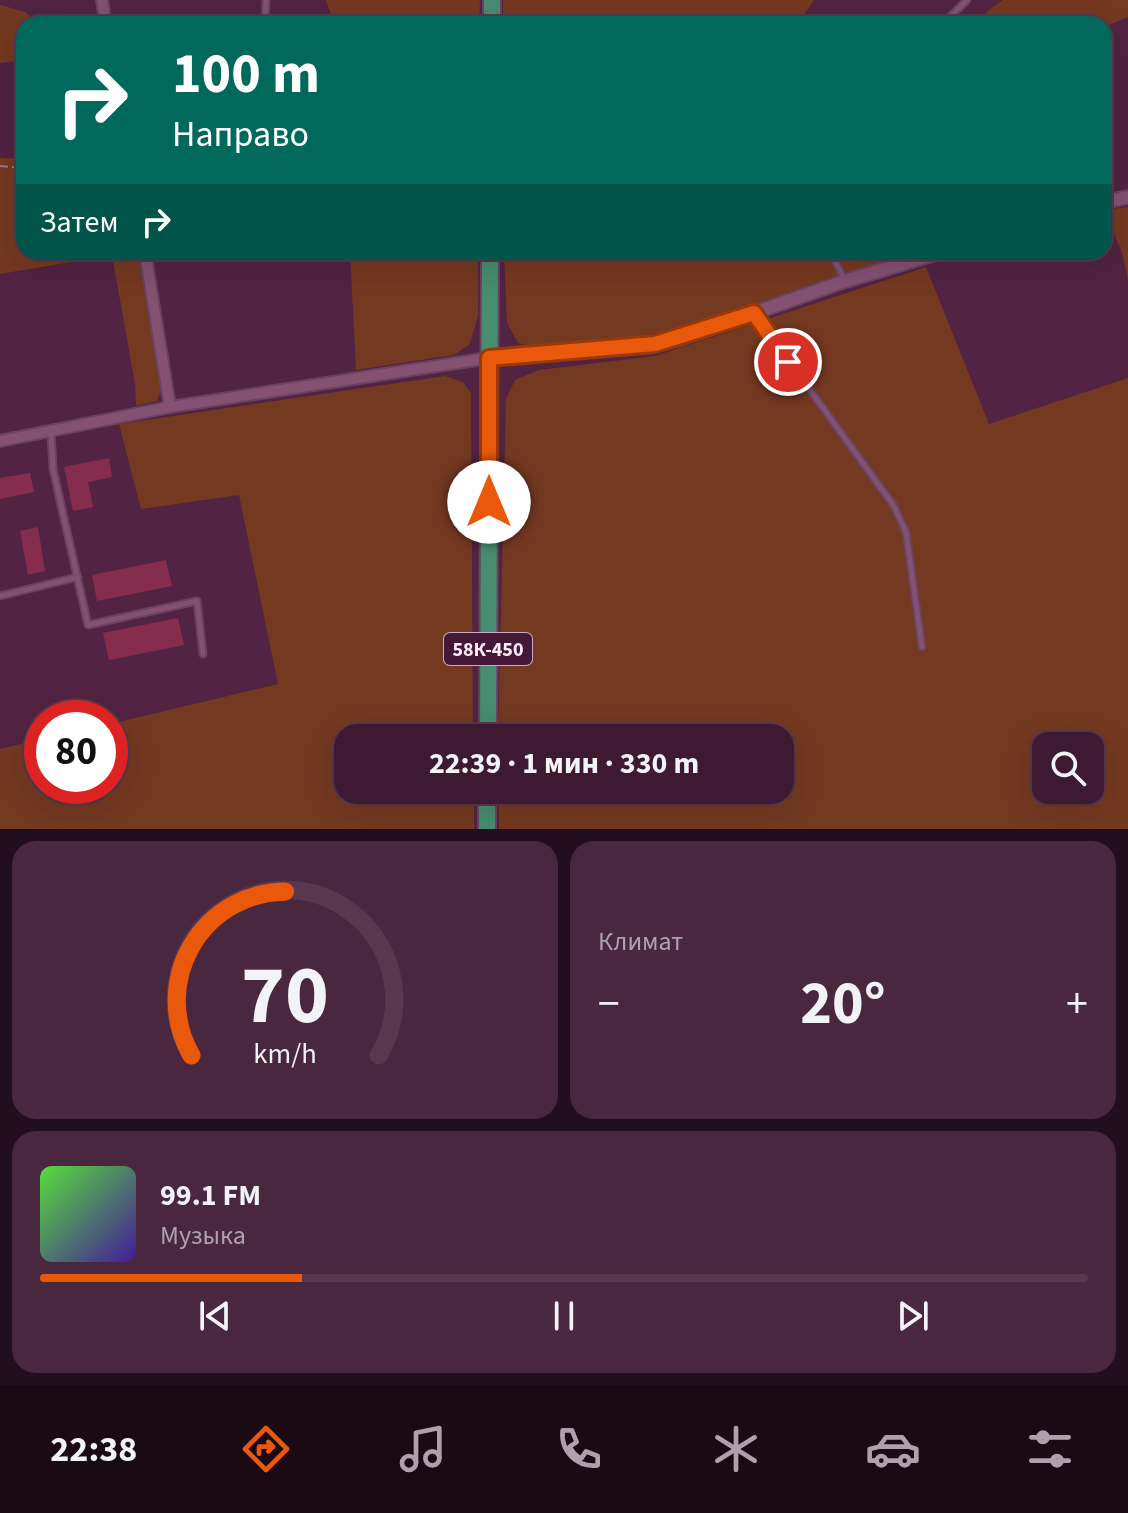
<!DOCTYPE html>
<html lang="ru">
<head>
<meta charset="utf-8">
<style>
  :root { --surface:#3e1a32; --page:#49273e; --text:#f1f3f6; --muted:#ada1ac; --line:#57384d; --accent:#ea580c }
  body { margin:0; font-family:"Source Sans 3",sans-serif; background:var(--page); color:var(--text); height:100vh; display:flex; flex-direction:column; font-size:30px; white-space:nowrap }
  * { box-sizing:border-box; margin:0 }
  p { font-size:26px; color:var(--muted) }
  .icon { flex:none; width:44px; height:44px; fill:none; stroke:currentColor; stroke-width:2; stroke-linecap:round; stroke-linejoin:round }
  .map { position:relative; height:829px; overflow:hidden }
  .details { display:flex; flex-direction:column; gap:12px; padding:12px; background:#220e1c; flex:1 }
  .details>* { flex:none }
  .guide { position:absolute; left:16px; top:16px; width:1096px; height:244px; border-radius:24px; box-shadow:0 8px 32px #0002,0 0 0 2px var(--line); background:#00695c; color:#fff; overflow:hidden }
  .controls { position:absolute; left:1032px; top:732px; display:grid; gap:16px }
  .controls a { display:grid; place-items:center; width:72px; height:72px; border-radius:16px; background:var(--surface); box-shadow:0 8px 32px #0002,0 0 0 2px var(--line); font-size:40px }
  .speed { position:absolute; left:24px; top:700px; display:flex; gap:16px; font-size:40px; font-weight:700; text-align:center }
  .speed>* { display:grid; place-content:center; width:104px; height:104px; border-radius:50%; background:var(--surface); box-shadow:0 8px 32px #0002,0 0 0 2px var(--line); line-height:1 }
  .speed .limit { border:12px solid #d22; background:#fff; color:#111 }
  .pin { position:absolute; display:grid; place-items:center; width:68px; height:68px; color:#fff; margin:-34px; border:4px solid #fff; border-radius:50%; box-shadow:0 2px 8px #0007 }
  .me { position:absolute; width:88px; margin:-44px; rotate:0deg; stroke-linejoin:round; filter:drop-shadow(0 0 6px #0008) }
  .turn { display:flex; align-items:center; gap:28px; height:168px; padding:0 24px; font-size:36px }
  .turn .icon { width:104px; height:104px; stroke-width:2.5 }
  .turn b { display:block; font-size:56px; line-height:68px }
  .then { display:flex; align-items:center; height:76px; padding:0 24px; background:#0003; gap:16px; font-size:30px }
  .big { font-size:60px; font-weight:700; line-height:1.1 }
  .details .widget { flex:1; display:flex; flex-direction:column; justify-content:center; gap:12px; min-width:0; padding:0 28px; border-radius:24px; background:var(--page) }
  .details .dial { align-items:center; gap:0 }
  .dial svg { height:208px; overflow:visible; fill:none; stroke:var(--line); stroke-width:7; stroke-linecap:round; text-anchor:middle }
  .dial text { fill:var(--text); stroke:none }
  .song { display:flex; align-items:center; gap:24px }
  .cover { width:96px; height:96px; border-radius:12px; background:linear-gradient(135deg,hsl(110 70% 55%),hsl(260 70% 35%)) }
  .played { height:8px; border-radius:4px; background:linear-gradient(90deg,var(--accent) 25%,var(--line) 25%) }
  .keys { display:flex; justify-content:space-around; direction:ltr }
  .heat { display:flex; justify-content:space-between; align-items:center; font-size:44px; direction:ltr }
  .details .tiles { flex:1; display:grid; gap:12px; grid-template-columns:1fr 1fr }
  .widget:last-child { grid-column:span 2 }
  .trip { position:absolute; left:334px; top:724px; width:460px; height:80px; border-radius:24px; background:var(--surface); box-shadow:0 8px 32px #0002,0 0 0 2px var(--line); font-weight:700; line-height:80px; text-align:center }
  .tabs { display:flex; height:128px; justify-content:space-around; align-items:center; background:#190a14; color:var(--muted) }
  .tabs .icon { width:56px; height:56px }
  .tabs .active { color:var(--accent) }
  .tabs b { font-size:36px; color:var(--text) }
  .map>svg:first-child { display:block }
</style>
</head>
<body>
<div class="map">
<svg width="1128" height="829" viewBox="0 0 1128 829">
  <rect width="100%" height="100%" fill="#522342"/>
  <g fill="#743921" fill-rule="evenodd">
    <polygon points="326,0 480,0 479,24 334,24"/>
    <polygon points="503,0 814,0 798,24 503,24"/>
    <polygon points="1003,0 1128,0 1128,17 1104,27 981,24 986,12"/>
    <polygon points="0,5 25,12 40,24 24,24 24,60 0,63"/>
    <polygon points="24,125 24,252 139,252 163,385 157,401 136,406 135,384 112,255 0,274 0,158 19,159"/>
    <polygon points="1128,207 1128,280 1122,252 1104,210"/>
    <polygon points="350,252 478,252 478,316 470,344 454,355 356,370"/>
    <path d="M504,252H917C809,286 705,332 591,343C566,345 543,349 518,343L507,323Z"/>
    <path d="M926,267L989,424L1128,378V829H499L498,790H780V738H498L506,399L515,380L539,370L655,356ZM1046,746H1090V790H1046Z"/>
    <polygon points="445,376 463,382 471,393 473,738 348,738 348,790 474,790 474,829 0,829 0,749 42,739 42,786 110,786 110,724 278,684 239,495 141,509 119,424"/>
  </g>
  <g fill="#862c4d">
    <polygon points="109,458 112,477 88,482 93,507 73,511 64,467"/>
    <polygon points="30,473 34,492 0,499 0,478"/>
    <polygon points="38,527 45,571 28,575 20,531"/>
    <polygon points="166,560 172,586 97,601 92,575"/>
    <polygon points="178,618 184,645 109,660 103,633"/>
  </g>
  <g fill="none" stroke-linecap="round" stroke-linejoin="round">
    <g stroke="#6a435e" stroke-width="9">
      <g id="service">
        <polyline points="265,24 266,0"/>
        <polyline points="943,24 967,0"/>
        <polyline points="830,252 845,280"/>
        <polyline points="755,314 894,506 906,532 922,647"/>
        <polyline points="51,431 53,469 88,625 197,601 203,654"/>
        <polyline points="0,596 78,577"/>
      </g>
    </g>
    <g stroke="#6a435e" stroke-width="14">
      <g id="minor">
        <polyline points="102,0 106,24"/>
        <polyline points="145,252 170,407"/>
        <polyline points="0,441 170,407 489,358"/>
      </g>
    </g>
    <g stroke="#6a435e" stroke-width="16">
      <g id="tertiary">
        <polyline points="1104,202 1128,197"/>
        <polyline points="489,358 655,344 680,339 845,281 942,252"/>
      </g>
    </g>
    <g stroke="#6a435e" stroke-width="20">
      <g id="trunk">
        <polyline points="492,24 492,0"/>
        <polyline points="488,738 490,252"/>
        <polyline points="487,829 487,790"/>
      </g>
    </g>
    <polyline stroke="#9b788f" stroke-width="2" stroke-dasharray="8 4" stroke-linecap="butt" points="0,166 24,168"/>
    <use href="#service" stroke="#845172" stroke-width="5"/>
    <use href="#minor" stroke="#845172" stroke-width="10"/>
    <use href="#tertiary" stroke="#845172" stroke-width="12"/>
    <use href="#trunk" stroke="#488c71" stroke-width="16"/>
  </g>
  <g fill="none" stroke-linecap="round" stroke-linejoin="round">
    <g stroke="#983908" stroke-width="20">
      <polyline id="route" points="489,502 489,358 655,344 754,313 788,362"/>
    </g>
    <use href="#route" stroke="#ea580c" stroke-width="14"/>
  </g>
  <g text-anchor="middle" stroke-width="8" stroke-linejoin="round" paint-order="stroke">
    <rect fill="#461838" stroke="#c8acbe" stroke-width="2" x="444" y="633" width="88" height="32" rx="6"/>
    <g font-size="20" font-weight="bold" fill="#ffecf7">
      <text x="488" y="656">58К-450</text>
    </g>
  </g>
</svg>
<div class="controls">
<a><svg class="icon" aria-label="search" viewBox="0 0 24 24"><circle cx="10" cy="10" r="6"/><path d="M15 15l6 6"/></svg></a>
</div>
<div class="speed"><div class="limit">80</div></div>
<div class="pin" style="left:788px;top:362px;background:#d93025"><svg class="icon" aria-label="arrive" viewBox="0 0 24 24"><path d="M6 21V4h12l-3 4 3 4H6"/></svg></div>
<svg class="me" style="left:489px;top:502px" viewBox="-20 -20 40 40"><circle r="19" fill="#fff"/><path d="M0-13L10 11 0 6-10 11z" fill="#ea580c"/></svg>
<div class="trip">22:39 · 1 мин · 330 m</div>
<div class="guide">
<div class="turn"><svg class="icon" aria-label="right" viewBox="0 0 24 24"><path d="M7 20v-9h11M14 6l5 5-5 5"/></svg><div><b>100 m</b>Направо</div></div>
<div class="then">Затем<svg class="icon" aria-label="right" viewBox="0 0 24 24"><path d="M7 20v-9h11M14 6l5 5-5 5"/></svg></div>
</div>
</div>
<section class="details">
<div class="tiles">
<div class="widget dial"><svg viewBox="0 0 100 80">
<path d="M14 69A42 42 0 1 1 86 69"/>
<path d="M14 69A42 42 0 0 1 50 6" stroke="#ea580c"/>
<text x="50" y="56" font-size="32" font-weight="700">70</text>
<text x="50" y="72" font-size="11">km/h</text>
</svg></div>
<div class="widget"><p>Климат</p>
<div class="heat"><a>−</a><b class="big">20°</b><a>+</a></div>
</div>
<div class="widget">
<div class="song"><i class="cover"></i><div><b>99.1 FM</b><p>Музыка</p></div></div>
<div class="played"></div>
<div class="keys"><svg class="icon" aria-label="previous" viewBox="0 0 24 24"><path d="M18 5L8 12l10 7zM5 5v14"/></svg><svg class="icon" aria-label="pause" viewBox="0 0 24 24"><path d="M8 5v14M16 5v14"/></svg><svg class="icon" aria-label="next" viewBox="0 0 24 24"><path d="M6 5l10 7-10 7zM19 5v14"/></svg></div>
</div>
</div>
</section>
<nav class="tabs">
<b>22:38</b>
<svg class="icon active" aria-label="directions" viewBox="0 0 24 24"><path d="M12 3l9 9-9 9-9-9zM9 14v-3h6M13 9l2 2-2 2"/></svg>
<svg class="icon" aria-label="music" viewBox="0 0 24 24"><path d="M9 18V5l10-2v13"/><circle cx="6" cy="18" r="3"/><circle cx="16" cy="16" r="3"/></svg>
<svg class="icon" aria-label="phone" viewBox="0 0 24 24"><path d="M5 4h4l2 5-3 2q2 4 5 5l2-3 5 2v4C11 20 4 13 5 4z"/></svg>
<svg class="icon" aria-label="climate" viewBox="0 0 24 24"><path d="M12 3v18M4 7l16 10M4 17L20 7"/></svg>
<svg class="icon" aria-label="car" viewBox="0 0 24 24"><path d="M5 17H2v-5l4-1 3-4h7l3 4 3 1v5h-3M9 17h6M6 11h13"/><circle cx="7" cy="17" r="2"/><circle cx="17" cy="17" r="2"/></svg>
<svg class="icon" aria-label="filters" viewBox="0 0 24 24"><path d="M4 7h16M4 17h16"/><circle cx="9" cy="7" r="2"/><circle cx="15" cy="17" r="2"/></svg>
</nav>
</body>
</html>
